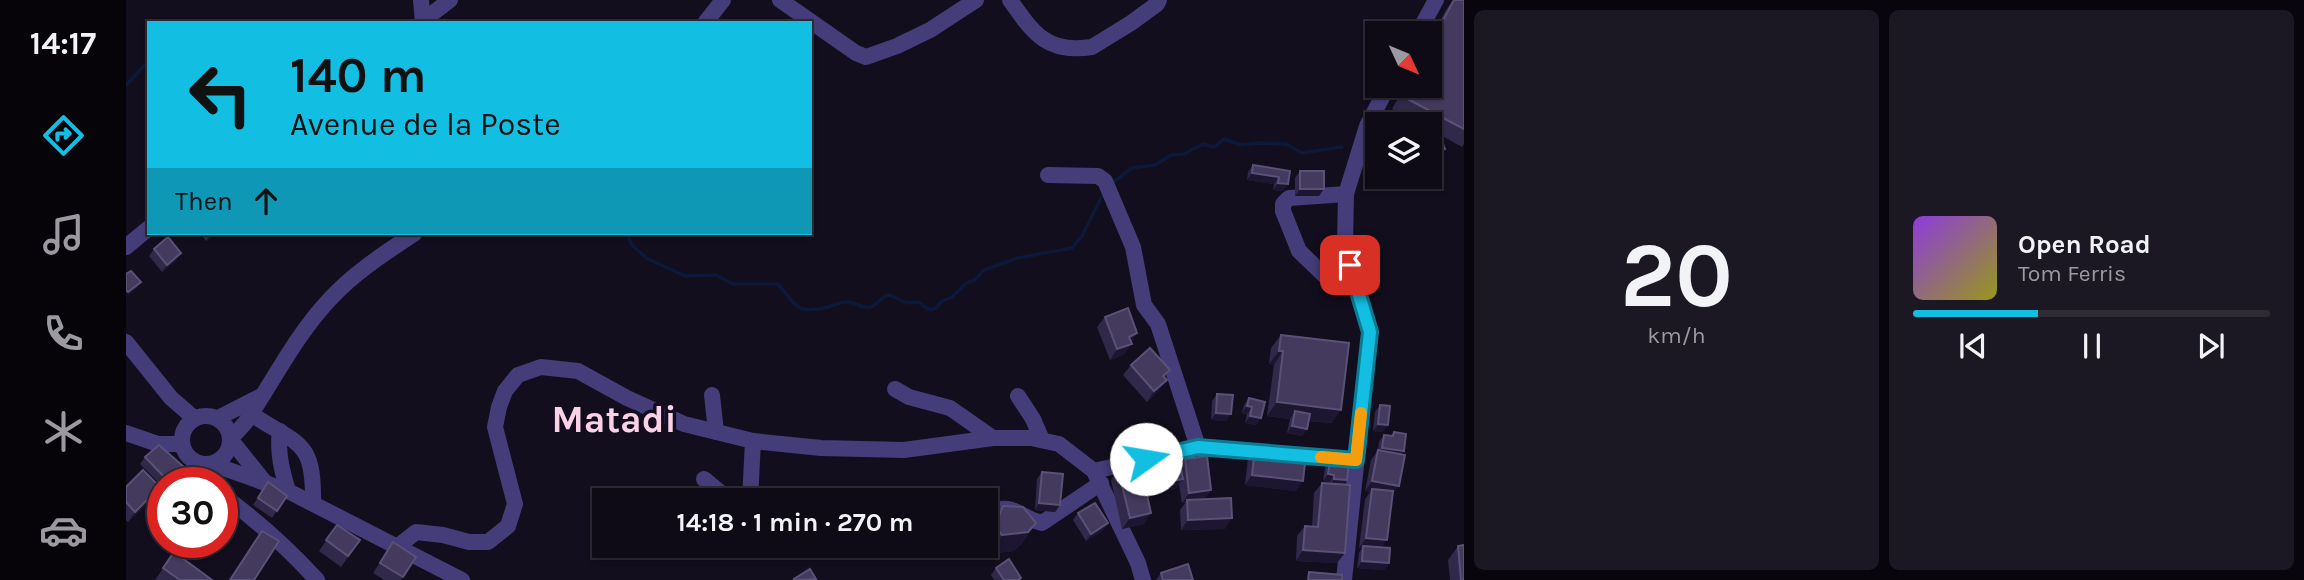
<!DOCTYPE html>
<html lang="en">
<head>
<meta charset="utf-8">
<style>
  :root { --surface:#0e0a16; --page:#1c1823; --text:#f1f3f6; --muted:#9b9aa1; --line:#2e2b35; --accent:#13bee3 }
  body { margin:0; font-family:Karla,sans-serif; background:var(--page); color:var(--text); height:100vh; display:flex; flex-direction:column; font-size:26px; white-space:nowrap }
  * { box-sizing:border-box; margin:0 }
  p { font-size:23px; color:var(--muted) }
  .icon { flex:none; width:38px; height:38px; fill:none; stroke:currentColor; stroke-width:2; stroke-linecap:round; stroke-linejoin:round }
  .map { position:relative; flex:1; overflow:hidden }
  .drawer { display:flex; flex-direction:column; gap:10px; padding:10px; background:#08060c; width:840px }
  .drawer>* { flex:none }
  .guide { position:absolute; left:21px; top:21px; width:665px; height:214px; border-radius:0px; box-shadow:0 2px 5px #0004,0 0 0 2px var(--line); background:#13bee3; color:#111; overflow:hidden }
  .needle { width:46px; rotate:134deg }
  .controls { position:absolute; left:1239px; top:21px; display:grid; gap:14px }
  .controls a { display:grid; place-items:center; width:77px; height:77px; border-radius:0px; background:var(--surface); box-shadow:0 2px 5px #0004,0 0 0 2px var(--line); font-size:35px }
  .speed { position:absolute; left:21px; top:467px; display:flex; gap:14px; font-size:35px; font-weight:700; text-align:center }
  .speed>* { display:grid; place-content:center; width:91px; height:91px; border-radius:50%; background:var(--surface); box-shadow:0 2px 5px #0004,0 0 0 2px var(--line); line-height:1 }
  .speed .limit { border:10px solid #d22; background:#fff; color:#111 }
  .pin { position:absolute; display:grid; place-items:center; width:60px; height:60px; color:#fff; margin:-30px; border-radius:14px; box-shadow:0 4px 10px #0006 }
  .me { position:absolute; width:77px; margin:-38px; rotate:77deg; stroke-linejoin:round; filter:drop-shadow(0 0 5px #0008) }
  .turn { display:flex; align-items:center; gap:24px; height:147px; padding:0 28px; font-size:32px }
  .turn .icon { width:91px; height:91px; stroke-width:2.5 }
  .turn b { display:block; font-size:49px; line-height:60px }
  .then { display:flex; align-items:center; height:66px; padding:0 28px; background:#0003; gap:14px; font-size:26px }
  .drawer .widget { flex:1; display:flex; flex-direction:column; justify-content:center; gap:10px; min-width:0; padding:0 24px; border-radius:10px; background:var(--page) }
  .drawer .dial { align-items:center; gap:0 }
  .dial b { font-size:91px; line-height:1 }
  .song { display:flex; align-items:center; gap:21px }
  .cover { width:84px; height:84px; border-radius:10px; background:linear-gradient(135deg,hsl(270 70% 55%),hsl(60 70% 35%)) }
  .played { height:7px; border-radius:4px; background:linear-gradient(90deg,var(--accent) 35%,var(--line) 35%) }
  .keys { display:flex; justify-content:space-around; direction:ltr }
  .drawer .tiles { flex:1; display:grid; gap:10px; grid-template-columns:repeat(2,1fr) }
  .trip { position:absolute; left:466px; top:488px; width:406px; height:70px; border-radius:0px; background:var(--surface); box-shadow:0 2px 5px #0004,0 0 0 2px var(--line); font-weight:700; line-height:70px; text-align:center }
  main { display:flex; flex:1; min-height:0 }
  .tabs { display:flex; flex-direction:column; width:126px; justify-content:space-around; align-items:center; background:#060409; color:var(--muted) }
  .tabs .icon { width:49px; height:49px }
  .tabs .current { color:var(--accent) }
  .tabs b { font-size:32px; color:var(--text) }
  .map>svg:first-child { display:block }
</style>
</head>
<body>
<main>
<nav class="tabs">
<b>14:17</b>
<svg class="icon current" aria-label="directions" viewBox="0 0 24 24"><path d="M12 3l9 9-9 9-9-9zM9 14v-3h6M13 9l2 2-2 2"/></svg>
<svg class="icon" aria-label="music" viewBox="0 0 24 24"><path d="M9 18V5l10-2v13"/><circle cx="6" cy="18" r="3"/><circle cx="16" cy="16" r="3"/></svg>
<svg class="icon" aria-label="phone" viewBox="0 0 24 24"><path d="M5 4h4l2 5-3 2q2 4 5 5l2-3 5 2v4C11 20 4 13 5 4z"/></svg>
<svg class="icon" aria-label="climate" viewBox="0 0 24 24"><path d="M12 3v18M4 7l16 10M4 17L20 7"/></svg>
<svg class="icon" aria-label="car" viewBox="0 0 24 24"><path d="M5 17H2v-5l4-1 3-4h7l3 4 3 1v5h-3M9 17h6M6 11h13"/><circle cx="7" cy="17" r="2"/><circle cx="17" cy="17" r="2"/></svg>
</nav>
<div class="map">
<svg width="1338" height="580" viewBox="0 0 1338 580">
  <rect width="100%" height="100%" fill="#120e1e"/>
  <g fill="none" stroke-linecap="round" stroke-linejoin="round">
    <g stroke="#0d1938" stroke-width="3.5">
      <polyline points="0,85 23,61"/>
      <polyline points="986,183 1006,168 1029,165 1045,155 1058,154 1077,144 1088,147 1098,139 1115,145 1130,143 1160,144 1176,153 1216,147"/>
      <path d="M500,233L506,245L520,258L559,276L590,275L607,284H652C671,306 670,315 702,307C709,305 716,301 723,302C731,303 737,310 745,307C752,304 755,297 763,295L781,303L792,302L804,310L810,308L816,301L826,297L840,283L849,280L858,270L892,258L946,248L956,236L977,194"/>
    </g>
    <g stroke="#443d79" stroke-width="16">
      <polyline points="295,0 297,23"/>
      <polyline points="654,0 730,53 740,57 771,46 804,30 850,0"/>
      <path d="M884,0C907,33 921,54 966,47L1005,23L1031,4L1033,0"/>
      <polyline points="298,20 324,0"/>
      <polyline points="579,23 597,0"/>
      <polyline points="1292,33 1310,0"/>
      <polyline points="922,175 972,176 979,181 1007,247 1018,305 1032,324 1072,447"/>
      <polyline points="0,247 23,228"/>
      <polyline points="1199,276 1173,251 1157,211 1157,204 1163,198 1220,194"/>
      <polyline points="0,342 45,398 68,418"/>
      <polyline points="769,389 783,397 824,408 867,438"/>
      <polyline points="586,395 590,432"/>
      <polyline points="892,396 907,419 916,440"/>
      <path d="M125,414C173,446 188,439 187,503"/>
      <circle cx="80" cy="440" r="24"/>
      <polyline points="92,418 133,397"/>
      <path d="M154,431C151,452 156,471 162,491"/>
      <polyline points="0,433 32,444 56,444"/>
      <path d="M104,436L110,433L119,423C147,382 169,336 204,299C228,273 259,253 289,233"/>
      <polyline points="104,439 141,485"/>
      <polyline points="70,462 84,483"/>
      <polyline points="86,464 162,491 336,580"/>
      <polyline points="968,471 1072,447 1230,460"/>
      <polyline points="578,479 603,500"/>
      <path d="M96,495C132,521 161,547 191,580"/>
      <polyline points="624,500 627,441"/>
      <path d="M860,512C890,502 891,517 916,523L975,483"/>
      <polyline points="271,547 290,532 317,535 343,542 362,542 382,526 389,504 369,427 373,407 379,391 392,375 415,367 452,371 501,398 558,424 627,441 695,448 778,450 867,438 905,438 933,444 968,471 1012,563 1017,580"/>
      <polyline points="1218,580 1244,332 1219,245 1220,194 1241,126 1262,86"/>
    </g>
  </g>
  <g fill="#31294a">
    <polygon points="1327,0 1338,0 1338,144 1336,147 1304,129 1304,124 1277,124 1281,120 1284,118 1266,109 1279,86 1304,86 1304,40 1320,10"/>
    <polygon points="1304,138 1305,143 1319,149 1316,152 1306,156 1304,150"/>
    <polygon points="1127,165 1164,171 1157,191 1147,190 1148,184 1121,180 1122,172"/>
    <polygon points="1174,171 1193,196 1169,196 1169,178"/>
    <polygon points="74,233 91,233 80,241"/>
    <polygon points="28,249 55,253 50,260 36,272 23,256"/>
    <polygon points="979,317 1011,333 998,354 984,360 971,327"/>
    <polygon points="1155,335 1215,410 1205,423 1183,421 1181,429 1176,436 1161,433 1164,419 1141,416 1148,365 1143,364 1145,348"/>
    <polygon points="1005,365 1044,370 1038,378 1033,390 1021,402 997,375"/>
    <polygon points="1091,394 1101,421 1085,420 1086,401"/>
    <polygon points="1123,398 1135,418 1130,425 1119,423 1121,414 1116,413 1118,405"/>
    <polygon points="1254,405 1257,432 1247,431 1249,412"/>
    <polygon points="1268,432 1276,454 1256,547 1263,563 1258,570 1231,568 1233,553 1236,548 1233,548 1239,499 1244,492 1239,491 1245,460 1252,450 1253,442 1258,435 1265,436"/>
    <polygon points="1129,448 1170,491 1119,485 1122,458"/>
    <polygon points="19,457 59,468 54,475 45,483 37,483 37,487 14,464"/>
    <polygon points="1059,459 1085,490 1078,499 1099,529 1055,530 1054,510 1059,503 1056,503 1053,484 1049,489 1021,495 1018,524 996,529 985,480 992,469 1016,472 1020,465 1054,466"/>
    <polygon points="1204,461 1221,480 1218,484 1211,563 1170,561 1171,536 1179,526 1186,526 1188,493 1196,483 1204,483 1204,482 1197,481 1199,468"/>
    <polygon points="916,472 934,505 929,512 909,510 911,479"/>
    <polygon points="142,482 161,496 146,518 127,505"/>
    <polygon points="0,487 27,498 2,522 0,520"/>
    <polygon points="877,506 910,523 896,543 888,551 862,554 855,547 859,546 859,536 864,525"/>
    <polygon points="952,513 982,523 977,530 960,541 947,520"/>
    <polygon points="211,525 234,540 215,567 193,551"/>
    <polygon points="55,542 71,542 59,560 86,580 29,580"/>
    <polygon points="267,542 290,557 275,580 258,580 247,573"/>
    <polygon points="1332,546 1338,580 1324,580 1322,560"/>
    <polygon points="870,568 895,578 894,580 868,580 865,575"/>
    <polygon points="1035,573 1067,580 1030,580"/>
  </g>
  <g fill="#1d1631">
    <polygon points="1319,149 1316,152 1306,156 1309,153"/>
    <polygon points="1126,173 1153,177 1148,184 1121,180"/>
    <polygon points="1152,183 1162,184 1157,191 1147,190"/>
    <polygon points="1174,189 1198,189 1193,196 1169,196"/>
    <polygon points="87,233 91,233 80,241 85,234"/>
    <polygon points="55,253 50,260 36,272 41,265"/>
    <polygon points="15,282 10,289 0,297 2,292"/>
    <polygon points="1011,333 1004,344 1003,337"/>
    <polygon points="1006,344 998,354 984,360 991,349"/>
    <polygon points="1153,351 1157,351 1148,365 1143,364"/>
    <polygon points="1041,380 1033,390 1021,402 1028,391"/>
    <polygon points="1151,402 1215,410 1205,423 1167,419 1169,411 1164,419 1141,416"/>
    <polygon points="1121,406 1126,407 1121,414 1116,413"/>
    <polygon points="1090,413 1105,414 1101,421 1085,420"/>
    <polygon points="1124,416 1135,418 1130,425 1119,423"/>
    <polygon points="1252,424 1262,425 1257,432 1247,431"/>
    <polygon points="1166,426 1181,429 1176,436 1161,433"/>
    <polygon points="1256,448 1278,451 1273,458 1251,455"/>
    <polygon points="59,468 54,475 45,483 42,483"/>
    <polygon points="1202,474 1208,475 1204,482 1197,481"/>
    <polygon points="1126,475 1177,481 1170,491 1119,485"/>
    <polygon points="1057,479 1049,489 1017,496 1024,486"/>
    <polygon points="1208,479 1221,480 1216,487 1203,486"/>
    <polygon points="1246,481 1273,486 1266,496 1246,489 1244,492 1239,491"/>
    <polygon points="34,487 27,498 2,522 9,512"/>
    <polygon points="1085,490 1077,500 1061,500 1059,503 1056,503 1063,493"/>
    <polygon points="913,503 934,505 929,512 909,510"/>
    <polygon points="1025,513 1018,524 996,529 1004,518"/>
    <polygon points="1106,518 1099,529 1055,530 1062,520"/>
    <polygon points="910,523 896,543 888,551 862,554 876,535"/>
    <polygon points="982,523 977,530 960,541 965,534"/>
    <polygon points="1240,538 1261,540 1254,550 1237,546 1236,548 1233,548"/>
    <polygon points="1177,550 1219,553 1211,563 1170,561"/>
    <polygon points="1236,561 1263,563 1258,570 1231,568"/>
  </g>
  <g fill="#433a5d" stroke="#5a5276" stroke-width="2">
    <polygon points="1328,0 1338,0 1338,129 1276,96 1281,86 1304,86 1304,44"/>
    <polygon points="1295,114 1299,124 1282,124 1281,120"/>
    <polygon points="1315,139 1319,149 1309,153 1305,143"/>
    <polygon points="1127,165 1164,171 1162,184 1152,183 1153,177 1126,173"/>
    <rect x="1174" y="171" width="24" height="18"/>
    <polygon points="42,237 55,253 41,265 28,249"/>
    <polygon points="5,271 15,282 2,292 0,290 0,274"/>
    <polygon points="1002,308 1011,333 1003,337 1006,344 991,349 979,317"/>
    <polygon points="1155,335 1223,343 1215,410 1151,402 1157,351 1153,351"/>
    <polygon points="1024,348 1044,370 1037,376 1041,380 1028,391 1005,365"/>
    <polygon points="1091,394 1107,395 1105,414 1090,413"/>
    <polygon points="1123,398 1139,402 1135,418 1124,416 1126,407 1121,406"/>
    <polygon points="1254,405 1264,406 1262,425 1252,424"/>
    <polygon points="1169,411 1184,414 1181,429 1166,426"/>
    <polygon points="1268,432 1280,434 1278,451 1256,448 1258,435 1267,436"/>
    <polygon points="33,445 59,468 43,482 19,457"/>
    <polygon points="1129,448 1180,454 1177,481 1126,475"/>
    <polygon points="1252,450 1279,455 1273,486 1246,481"/>
    <polygon points="1081,456 1085,490 1063,493 1059,459"/>
    <polygon points="1053,459 1057,479 1024,486 1020,465"/>
    <polygon points="1204,461 1223,462 1221,480 1208,479 1208,475 1202,474"/>
    <polygon points="1014,464 1025,513 1004,518 992,469"/>
    <polygon points="17,470 34,487 9,512 0,502 0,487"/>
    <polygon points="916,472 937,474 934,505 913,503"/>
    <polygon points="142,482 161,496 151,511 132,498"/>
    <polygon points="1196,483 1224,485 1219,553 1177,550 1179,526 1192,527"/>
    <polygon points="1246,489 1267,491 1261,540 1240,538"/>
    <polygon points="96,492 103,497 96,507"/>
    <polygon points="1105,498 1106,518 1062,520 1061,500"/>
    <polygon points="969,503 982,523 965,534 952,513"/>
    <polygon points="877,506 897,507 910,523 902,532 876,535 869,527"/>
    <polygon points="211,525 234,540 222,556 200,540"/>
    <polygon points="136,531 153,541 128,580 104,580"/>
    <polygon points="55,542 71,542 61,557 50,550"/>
    <polygon points="267,542 290,557 277,577 254,563"/>
    <polygon points="1338,545 1338,580 1335,580 1332,546"/>
    <polygon points="1237,546 1264,548 1263,563 1236,561"/>
    <polygon points="48,552 86,580 54,580 37,568"/>
    <polygon points="883,559 895,578 892,580 878,580 870,568"/>
    <polygon points="1062,564 1067,580 1037,580 1035,573"/>
    <polygon points="684,569 690,579 669,580 668,579"/>
    <polygon points="1183,572 1216,575 1216,580 1182,580"/>
  </g>
  <g fill="none" stroke-linecap="round" stroke-linejoin="round">
    <g stroke="#0c7c94" stroke-width="18">
      <polyline id="route" points="1020,459 1072,447 1230,460 1244,332 1224,265"/>
    </g>
    <use href="#route" stroke="#13bee3" stroke-width="12"/>
    <polyline stroke="#f59e0b" stroke-width="12" points="1195,457 1230,460 1235,413"/>
  </g>
  <g text-anchor="middle" stroke-width="7" stroke-linejoin="round" paint-order="stroke">
    <g font-size="37" font-weight="bold" fill="#fbd1e8" stroke="#120e1e">
      <text x="488" y="432">Matadi</text>
    </g>
  </g>
</svg>
<div class="controls">
<a><svg class="needle" viewBox="-14 -14 28 28"><path d="M0-13l5 13h-10z" fill="#e53935"/><path d="M0 13l5-13h-10z" fill="#9b9aa1"/></svg></a>
<a><svg class="icon" aria-label="layers" viewBox="0 0 24 24"><path d="M12 4l9 5-9 5-9-5zM3 14l9 5 9-5"/></svg></a>
</div>
<div class="speed"><div class="limit">30</div></div>
<div class="pin" style="left:1224px;top:265px;background:#d93025"><svg class="icon" aria-label="arrive" viewBox="0 0 24 24"><path d="M6 21V4h12l-3 4 3 4H6"/></svg></div>
<svg class="me" style="left:1020px;top:459px" viewBox="-20 -20 40 40"><circle r="19" fill="#fff"/><path d="M0-13L10 11 0 6-10 11z" fill="#13bee3"/></svg>
<div class="trip">14:18 · 1 min · 270 m</div>
<div class="guide">
<div class="turn"><svg class="icon" aria-label="left" viewBox="0 0 24 24"><path d="M17 20v-9H6M10 6l-5 5 5 5"/></svg><div><b>140 m</b>Avenue de la Poste</div></div>
<div class="then">Then<svg class="icon" aria-label="ahead" viewBox="0 0 24 24"><path d="M12 20V5M6 11l6-6 6 6"/></svg></div>
</div>
</div>
<section class="drawer">
<div class="tiles">
<div class="widget dial"><b>20</b><p>km/h</p></div>
<div class="widget">
<div class="song"><i class="cover"></i><div><b>Open Road</b><p>Tom Ferris</p></div></div>
<div class="played"></div>
<div class="keys"><svg class="icon" aria-label="previous" viewBox="0 0 24 24"><path d="M18 5L8 12l10 7zM5 5v14"/></svg><svg class="icon" aria-label="pause" viewBox="0 0 24 24"><path d="M8 5v14M16 5v14"/></svg><svg class="icon" aria-label="next" viewBox="0 0 24 24"><path d="M6 5l10 7-10 7zM19 5v14"/></svg></div>
</div>
</div>
</section>
</main>
</body>
</html>
